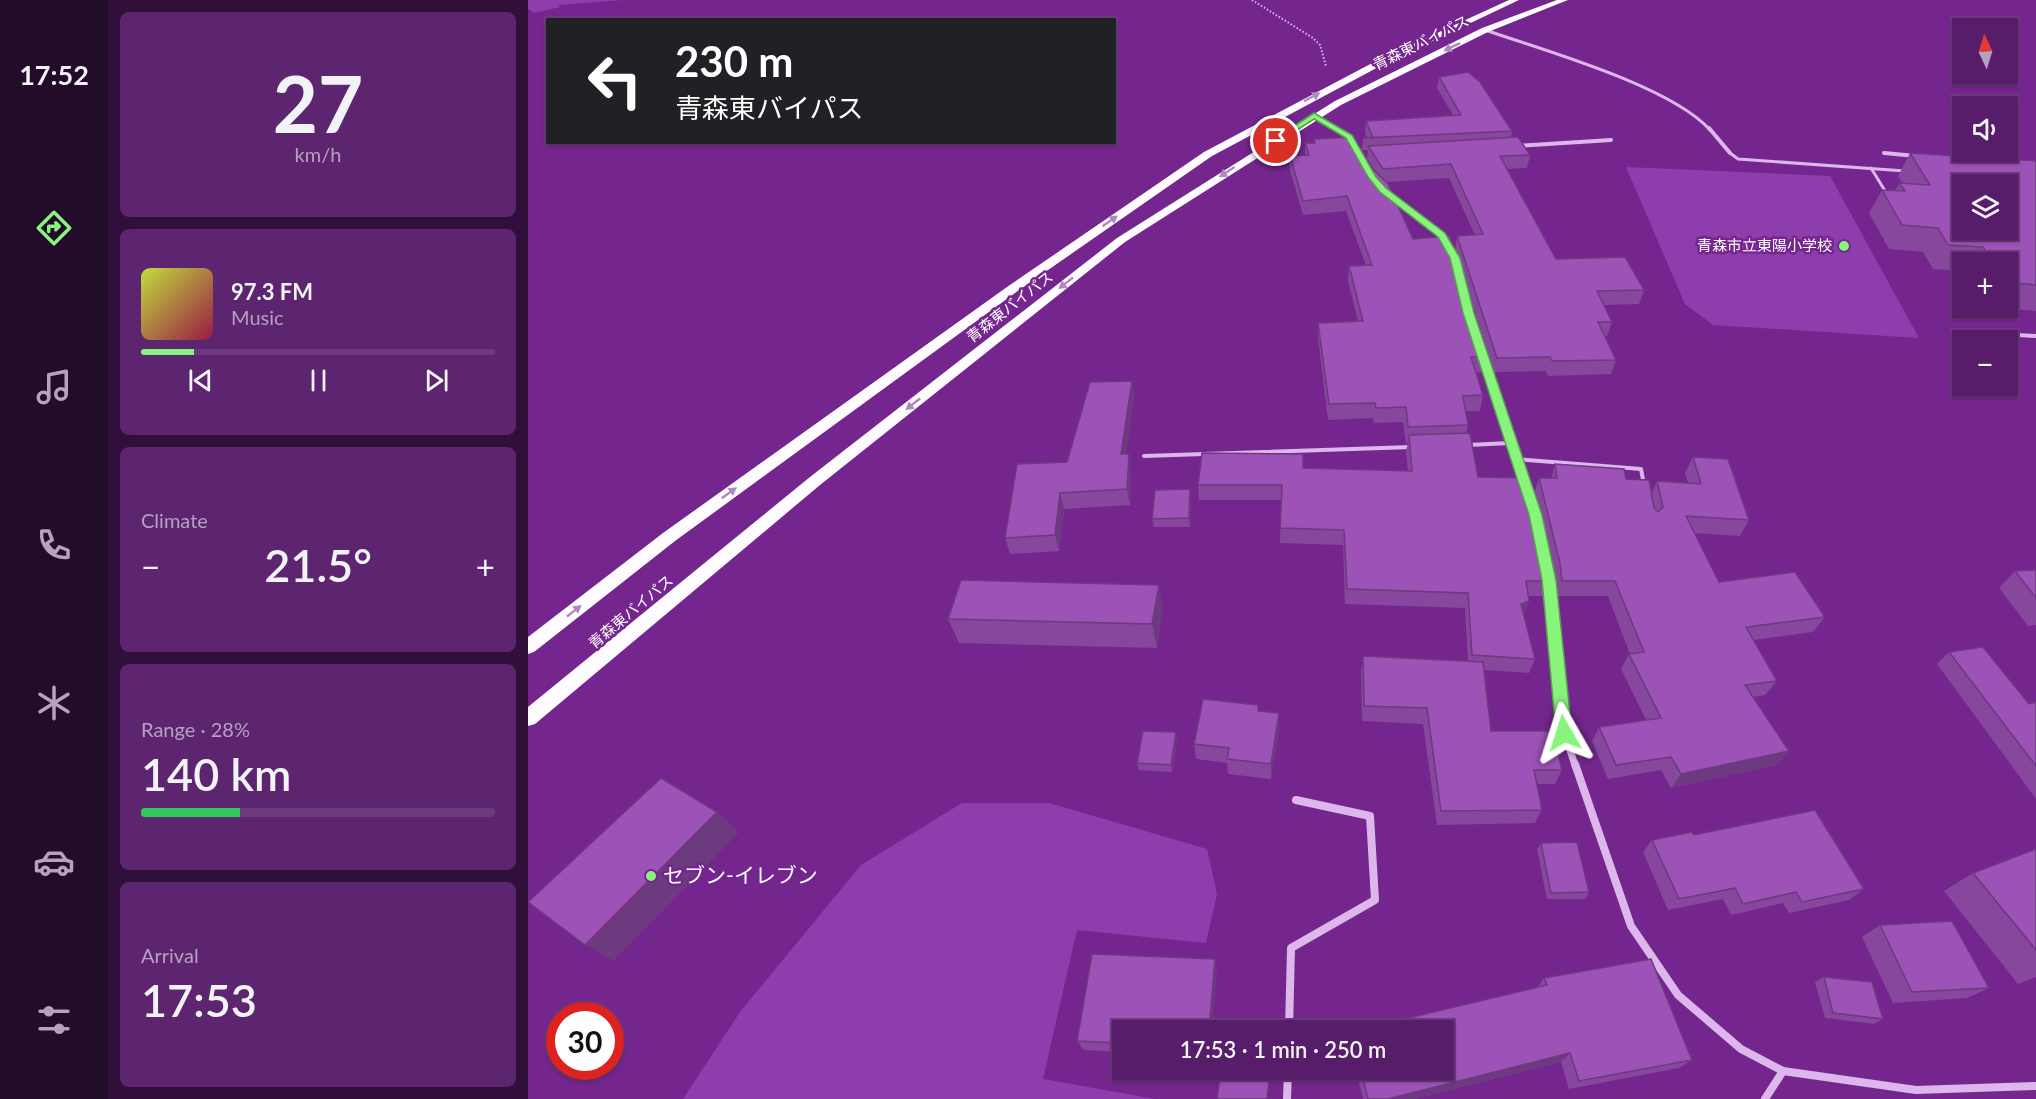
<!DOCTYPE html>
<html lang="en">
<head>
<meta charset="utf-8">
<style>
  :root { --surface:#571c6a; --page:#5d2570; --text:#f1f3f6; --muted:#b6a1c1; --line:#6d3a7e; --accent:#88f47b }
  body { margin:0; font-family:Lato,"Noto Sans JP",sans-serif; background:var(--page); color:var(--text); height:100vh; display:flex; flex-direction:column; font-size:22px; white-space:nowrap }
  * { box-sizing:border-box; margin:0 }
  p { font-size:20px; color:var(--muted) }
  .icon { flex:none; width:33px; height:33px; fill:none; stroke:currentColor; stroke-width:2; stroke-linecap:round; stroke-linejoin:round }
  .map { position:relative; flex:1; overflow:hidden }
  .panel { display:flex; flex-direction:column; gap:12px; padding:12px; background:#300f3a; width:420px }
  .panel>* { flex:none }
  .hud { position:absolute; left:18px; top:18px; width:570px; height:126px; border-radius:0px; box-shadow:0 2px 4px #0004,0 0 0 2px var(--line); background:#202124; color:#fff; overflow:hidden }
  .needle { width:39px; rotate:356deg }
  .fabs { position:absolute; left:1424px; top:18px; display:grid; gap:12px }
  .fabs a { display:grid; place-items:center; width:66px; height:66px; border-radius:0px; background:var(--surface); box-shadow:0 2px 4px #0004,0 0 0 2px var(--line); font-size:30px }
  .speed { position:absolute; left:18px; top:1002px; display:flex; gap:12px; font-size:30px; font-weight:700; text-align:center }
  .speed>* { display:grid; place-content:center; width:78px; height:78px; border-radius:50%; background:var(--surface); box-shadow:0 2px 4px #0004,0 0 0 2px var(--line); line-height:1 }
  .speed .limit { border:9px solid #d22; background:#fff; color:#111 }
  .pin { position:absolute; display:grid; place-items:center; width:51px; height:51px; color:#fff; margin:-26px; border:3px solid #fff; border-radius:50%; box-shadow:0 2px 6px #0007 }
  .me { position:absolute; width:66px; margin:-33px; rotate:354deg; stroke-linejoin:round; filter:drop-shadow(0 0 4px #0008) }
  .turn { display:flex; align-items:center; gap:21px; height:126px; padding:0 30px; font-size:27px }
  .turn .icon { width:78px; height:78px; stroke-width:2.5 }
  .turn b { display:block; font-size:42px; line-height:51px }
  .big { font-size:45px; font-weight:600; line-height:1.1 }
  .panel .card { flex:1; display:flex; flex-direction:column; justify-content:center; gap:9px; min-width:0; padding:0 21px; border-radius:9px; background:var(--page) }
  .panel .dial { align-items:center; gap:0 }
  .dial b { font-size:78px; line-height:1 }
  .song { display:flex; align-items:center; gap:18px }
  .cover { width:72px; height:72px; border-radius:9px; background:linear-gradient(135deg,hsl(70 70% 55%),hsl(340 70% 35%)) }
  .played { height:6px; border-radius:3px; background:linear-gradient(90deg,var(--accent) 15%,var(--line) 15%) }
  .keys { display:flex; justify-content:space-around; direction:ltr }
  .heat { display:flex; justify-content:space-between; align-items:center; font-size:33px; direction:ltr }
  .charge { height:9px; border-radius:4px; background:linear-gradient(90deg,#34c759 28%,var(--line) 0) }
  .trip { position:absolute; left:584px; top:1020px; width:342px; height:60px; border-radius:0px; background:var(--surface); box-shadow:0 2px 4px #0004,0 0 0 2px var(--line); font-weight:600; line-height:60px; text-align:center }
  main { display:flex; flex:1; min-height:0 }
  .menu { display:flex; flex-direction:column; width:108px; justify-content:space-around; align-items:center; background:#230b2a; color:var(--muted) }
  .menu .icon { width:42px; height:42px }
  .menu .active { color:var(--accent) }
  .menu b { font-size:27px; color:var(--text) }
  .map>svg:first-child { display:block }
</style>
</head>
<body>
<main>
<nav class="menu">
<b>17:52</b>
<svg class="icon active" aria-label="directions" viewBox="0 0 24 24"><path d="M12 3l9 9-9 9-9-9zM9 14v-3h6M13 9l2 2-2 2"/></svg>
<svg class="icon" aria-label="music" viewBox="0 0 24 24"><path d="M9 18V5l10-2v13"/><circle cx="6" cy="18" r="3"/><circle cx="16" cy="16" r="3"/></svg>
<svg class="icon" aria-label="phone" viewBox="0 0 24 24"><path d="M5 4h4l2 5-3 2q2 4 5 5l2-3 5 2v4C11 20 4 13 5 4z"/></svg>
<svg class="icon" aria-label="climate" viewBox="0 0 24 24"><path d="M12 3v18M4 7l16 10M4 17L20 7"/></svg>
<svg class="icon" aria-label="car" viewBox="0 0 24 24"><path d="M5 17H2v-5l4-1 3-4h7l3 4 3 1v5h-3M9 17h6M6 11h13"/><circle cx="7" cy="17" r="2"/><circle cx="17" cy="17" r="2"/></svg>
<svg class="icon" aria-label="filters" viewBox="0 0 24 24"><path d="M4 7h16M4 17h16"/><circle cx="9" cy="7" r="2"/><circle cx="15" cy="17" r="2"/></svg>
</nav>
<section class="panel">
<div class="card dial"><b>27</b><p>km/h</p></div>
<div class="card">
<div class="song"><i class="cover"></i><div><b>97.3 FM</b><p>Music</p></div></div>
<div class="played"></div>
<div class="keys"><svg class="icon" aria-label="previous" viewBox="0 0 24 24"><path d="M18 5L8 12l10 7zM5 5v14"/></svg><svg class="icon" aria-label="pause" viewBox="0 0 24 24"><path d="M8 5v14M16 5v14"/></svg><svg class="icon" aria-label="next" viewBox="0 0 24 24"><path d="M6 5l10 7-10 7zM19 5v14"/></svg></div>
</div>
<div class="card"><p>Climate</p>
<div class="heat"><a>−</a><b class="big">21.5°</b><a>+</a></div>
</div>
<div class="card"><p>Range · 28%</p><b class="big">140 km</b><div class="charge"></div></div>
<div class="card"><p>Arrival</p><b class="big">17:53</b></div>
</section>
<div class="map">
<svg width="1508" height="1099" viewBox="0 0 1508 1099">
  <rect width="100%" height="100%" fill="#74268e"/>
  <g fill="#8e3eac">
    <polygon points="0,0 95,0 30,5 32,7 6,13 0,9"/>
    <polygon points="1098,167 1302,176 1391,338 1185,325 1157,304"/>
    <polygon points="434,803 521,803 679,849 689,894 678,943 549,930 515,1079 627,1099 155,1099 212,1012 333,865"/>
  </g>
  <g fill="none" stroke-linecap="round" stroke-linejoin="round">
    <polyline stroke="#ddb6eb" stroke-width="2" stroke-dasharray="1.5 2" stroke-linecap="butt" points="724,0 785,38 792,45 798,66"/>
    <g stroke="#ddb6eb" stroke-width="3">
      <polyline points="1202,153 1210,159 1377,171"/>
      <polyline points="1343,168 1359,194"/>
    </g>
    <g stroke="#ddb6eb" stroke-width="4">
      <polyline points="1474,334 1508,336"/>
      <polyline points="940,445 982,443"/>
      <polyline points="616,456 884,447"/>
      <polyline points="988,459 1113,469 1116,485"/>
    </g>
    <g stroke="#ddb6eb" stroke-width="3">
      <path d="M957,30C1015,50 1143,86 1182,130"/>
      <polyline points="786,116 810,130"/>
    </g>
    <g stroke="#ddb6eb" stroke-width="4">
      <polyline points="808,128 821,136 824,142"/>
      <polyline points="1181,128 1202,153"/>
      <polyline points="988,146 1083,140"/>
      <polyline points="1356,153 1388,156"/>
      <polyline points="862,196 914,235 918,243"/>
    </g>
    <polyline stroke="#ddb6eb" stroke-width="5" points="955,358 997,485"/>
    <polyline stroke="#ddb6eb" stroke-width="7" points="1020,576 1036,733 1047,765"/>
    <g stroke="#ddb6eb" stroke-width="8">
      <polyline points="1047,764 1103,926 1150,995 1213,1049 1255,1071 1388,1090 1508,1086"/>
      <polyline points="761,1030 763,948 847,900 842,816 768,800"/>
      <polyline points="759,1099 760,1070"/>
      <polyline points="1237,1099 1255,1071"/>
    </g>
    <g fill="#fefcff" fill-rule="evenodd">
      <polygon points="981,0 991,0 856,64 684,156 487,293 147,541 6,652 0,654 0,637 135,533 479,287 676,152 850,60"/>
      <polygon points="1029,0 1040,0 960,32 813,105 597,242 292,485 7,724 0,726 0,707 282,477 589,238 807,101 954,28"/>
    </g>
  </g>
  <g fill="#86479d">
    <polygon points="911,77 984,131 983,138 1002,155 999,168 979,169 1028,259 1116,290 1111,304 1076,305 1084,322 1079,336 1077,336 1088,360 1083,374 1020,376 1018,371 966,372 927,250 929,236 947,235 921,178 858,182 885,239 959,357 956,372 948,373 955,395 952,411 938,411 940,425 938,433 950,477 1022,581 1017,596 1000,596 1001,601 996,616 1007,659 1001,673 956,670 963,731 1034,770 1027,784 1009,784 1014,810 1007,823 909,825 895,724 834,721 833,672 835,656 940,661 937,608 817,604 815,545 752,543 753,500 671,500 670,485 775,468 880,471 878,451 880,443 878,443 875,422 846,423 845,418 800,420 790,338 790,323 830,321 820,281 821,266 838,265 818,211 775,215 762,170 762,156 777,155 777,143 786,143 786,139 839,160 840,150 834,150 835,138 839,138 837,132 838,121 925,115 909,88"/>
    <polygon points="1382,153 1508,161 1508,311 1470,308 1479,308 1479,262 1434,262 1434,271 1405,269 1395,252 1361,249 1341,213 1354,190 1367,191 1371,183 1374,183 1370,176"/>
    <polygon points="604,381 606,397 598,454 603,470 602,505 536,509 531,551 482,554 477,538"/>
    <polygon points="1165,457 1221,520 1212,536 1166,533 1191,582 1297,617 1285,632 1225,640 1249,681 1237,695 1225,697 1261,751 1249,765 1143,788 1133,770 1080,779 1064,741 1071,727 1118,720 1093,669 1101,654 1102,654 1080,596 1028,596 1026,579 1006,494 1011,478 1023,478 1027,464 1098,479 1123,495 1129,481 1160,483 1157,473"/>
    <polygon points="663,498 662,527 626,527 624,519"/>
    <polygon points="1508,570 1508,625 1500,626 1471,588 1487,571"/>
    <polygon points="635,609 629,648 431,643 420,619"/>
    <polygon points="1421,652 1501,704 1508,702 1508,799 1409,664"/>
    <polygon points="731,711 751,729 743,779 700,774 699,763 668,759 666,744"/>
    <polygon points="649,740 644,772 611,770 609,763"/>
    <polygon points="1166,835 1336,889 1321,900 1261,913 1255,903 1203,915 1195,899 1140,910 1115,852 1124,840"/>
    <polygon points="1013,843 1061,892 1057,899 1019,899 1009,849"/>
    <polygon points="1508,849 1508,977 1490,984 1416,891 1445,873"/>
    <polygon points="1352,925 1461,988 1439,998 1365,1003 1334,937"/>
    <polygon points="687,959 689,970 594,1030 594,1052 556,1050 549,1041"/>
    <polygon points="1296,977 1355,1019 1346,1024 1297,1018 1287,982"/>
    <polygon points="1016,978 1164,1060 1151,1068 1041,1089 1033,1062 886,1099 835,1099 828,1070 915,1070 1009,988"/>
  </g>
  <g fill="#6d397f">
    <polygon points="604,381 606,397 596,470 593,454"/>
    <polygon points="601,454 603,470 602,505 599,489"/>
    <polygon points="662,489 663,498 662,527 661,518"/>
    <polygon points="532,493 536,509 531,551 527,535"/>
    <polygon points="631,585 635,609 629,648 624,624"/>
    <polygon points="1001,601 996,616 993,604"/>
    <polygon points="751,713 751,729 743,779 743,764"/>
    <polygon points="648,732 649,740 644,772 643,765"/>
    <polygon points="1261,751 1249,765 1143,788 1153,774"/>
    <polygon points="189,812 211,832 86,961 57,945"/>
    <polygon points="687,959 689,970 684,1030 681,1030"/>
    <polygon points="1042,1053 1033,1062 886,1099 860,1099"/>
    <polygon points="742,1070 742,1077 740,1099 739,1099"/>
  </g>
  <g fill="#9c52b6" stroke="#6d397f" stroke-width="1.5" fill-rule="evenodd">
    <polygon points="940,72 952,82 984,131 835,138 845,138 838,121 933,115 911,77"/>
    <polygon points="825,137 845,169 860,184 885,239 921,236 959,357 943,357 955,395 935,396 940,425 880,427 878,407 848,408 847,403 801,404 790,323 835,321 821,266 844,265 819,196 775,201 762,156 781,155 777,143 787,143 786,139"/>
    <polygon points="990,137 1002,155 972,156 1028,259 1097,257 1116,290 1069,291 1084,322 1070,322 1088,360 1024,361 1022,357 969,358 929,236 955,234 923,164 855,169 840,146"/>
    <path d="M1382,153L1508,161V285L1479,282V262H1465L1455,247L1420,245L1410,228L1374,225L1354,190L1377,191L1371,183L1402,185ZM1434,184H1479V230H1434Z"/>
    <polygon points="604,381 593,454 601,454 599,489 532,493 527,535 477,538 489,464 539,462 562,382"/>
    <polygon points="942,433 950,477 1000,478 1022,581 998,581 1001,601 993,604 1007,659 944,655 940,593 819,589 816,530 752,528 754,485 670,485 674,453 775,454 775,468 884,471 881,435"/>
    <polygon points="1165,457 1200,459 1221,520 1158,516 1191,582 1267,572 1297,617 1218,627 1249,681 1217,685 1261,751 1153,774 1143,757 1088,765 1071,727 1133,718 1101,654 1116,652 1087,581 1034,581 1032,563 1011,478 1029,478 1027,464 1096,469 1098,479 1121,480 1126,508 1130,512 1135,507 1129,481 1173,484"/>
    <polygon points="662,489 661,518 624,519 627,490"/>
    <polygon points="1508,570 1508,598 1487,571"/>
    <polygon points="433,580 631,585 624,624 420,619"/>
    <polygon points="1455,647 1501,704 1508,702 1508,766 1421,652"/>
    <polygon points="835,656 955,662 963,731 1025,731 1034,770 1006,770 1014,810 913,811 899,708 836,706"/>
    <polygon points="675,699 730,705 730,711 751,713 743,764 699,759 701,748 666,744"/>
    <polygon points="615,731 648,732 643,765 609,763"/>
    <polygon points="133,778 189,812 57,945 0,902"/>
    <polygon points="1287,810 1336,889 1274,902 1268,892 1215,904 1207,888 1151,899 1124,840 1164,832 1166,835"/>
    <polygon points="1049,842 1061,892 1023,893 1013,843"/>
    <polygon points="1508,849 1508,950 1445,873"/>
    <polygon points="1424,921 1461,988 1384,992 1352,925"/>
    <polygon points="564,954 687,959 681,1030 594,1030 594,1043 549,1041"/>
    <polygon points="1123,959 1164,1060 1051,1081 1042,1053 860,1099 840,1099 833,1070 915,1070 915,1030 830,1030 1019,985 1016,978"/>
    <polygon points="1296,977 1344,982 1355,1019 1305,1013"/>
    <polygon points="693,1070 742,1070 739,1099 689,1099"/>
  </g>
  <defs><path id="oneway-solid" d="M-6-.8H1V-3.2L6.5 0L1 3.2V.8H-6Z" transform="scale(1.5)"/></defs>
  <g fill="#b286c1">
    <use href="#oneway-solid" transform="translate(924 47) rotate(154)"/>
    <use href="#oneway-solid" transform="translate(784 97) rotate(-28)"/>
    <use href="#oneway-solid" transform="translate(699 172) rotate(147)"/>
    <use href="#oneway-solid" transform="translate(582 221) rotate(-35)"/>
    <use href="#oneway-solid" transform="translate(538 283) rotate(142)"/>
    <use href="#oneway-solid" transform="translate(385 404) rotate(142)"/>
    <use href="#oneway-solid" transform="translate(201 493) rotate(-36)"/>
    <use href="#oneway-solid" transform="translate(46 611) rotate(-38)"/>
  </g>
  <polygon fill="#88f47b" stroke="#589f50" stroke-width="1.5" points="786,113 824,135 848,177 858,188 917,233 932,258 946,313 1014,515 1028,580 1044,733 1042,738 1036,741 1030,738 1028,733 1014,580 1001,515 935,313 922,258 910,237 852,192 840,177 818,138 786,119 751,142 743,141"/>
  <g fill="#88f47b" stroke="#74268e" stroke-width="2">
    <circle cx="1316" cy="246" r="6"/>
    <circle cx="123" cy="876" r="6"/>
  </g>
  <g text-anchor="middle" stroke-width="5" stroke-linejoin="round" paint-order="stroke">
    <g font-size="15" fill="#fff" stroke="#74268e">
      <text transform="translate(893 43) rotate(-26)" y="5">青森東バイパス</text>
      <text transform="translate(482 307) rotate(-38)" y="5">青森東バイパス</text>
      <text transform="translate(103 612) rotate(-40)" y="5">青森東バイパス</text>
    </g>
    <g font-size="15" fill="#fff" stroke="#74268e" text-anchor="end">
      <text x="1304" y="251">青森市立東陽小学校</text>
    </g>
    <g font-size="21" fill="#fff" stroke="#74268e" text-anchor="start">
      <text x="135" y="883">セブン-イレブン</text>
    </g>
  </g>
</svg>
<div class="fabs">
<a><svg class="needle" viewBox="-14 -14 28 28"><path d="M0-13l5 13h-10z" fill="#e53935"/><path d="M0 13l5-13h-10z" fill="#b6a1c1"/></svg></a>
<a><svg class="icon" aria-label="sound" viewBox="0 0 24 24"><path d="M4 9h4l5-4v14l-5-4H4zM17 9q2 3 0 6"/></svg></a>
<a><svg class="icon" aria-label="layers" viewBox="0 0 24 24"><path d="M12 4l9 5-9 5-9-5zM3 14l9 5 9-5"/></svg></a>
<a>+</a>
<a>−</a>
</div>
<div class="speed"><div class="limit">30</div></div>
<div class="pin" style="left:748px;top:141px;background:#d93025"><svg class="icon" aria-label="arrive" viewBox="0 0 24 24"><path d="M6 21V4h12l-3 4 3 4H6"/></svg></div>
<svg class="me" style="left:1036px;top:733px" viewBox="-20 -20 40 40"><path d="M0-17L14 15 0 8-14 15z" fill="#88f47b" stroke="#fff" stroke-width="4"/></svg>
<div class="trip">17:53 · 1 min · 250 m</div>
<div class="hud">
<div class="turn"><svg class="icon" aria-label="left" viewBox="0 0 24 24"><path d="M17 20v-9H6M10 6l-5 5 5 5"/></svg><div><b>230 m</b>青森東バイパス</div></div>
</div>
</div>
</main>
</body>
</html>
